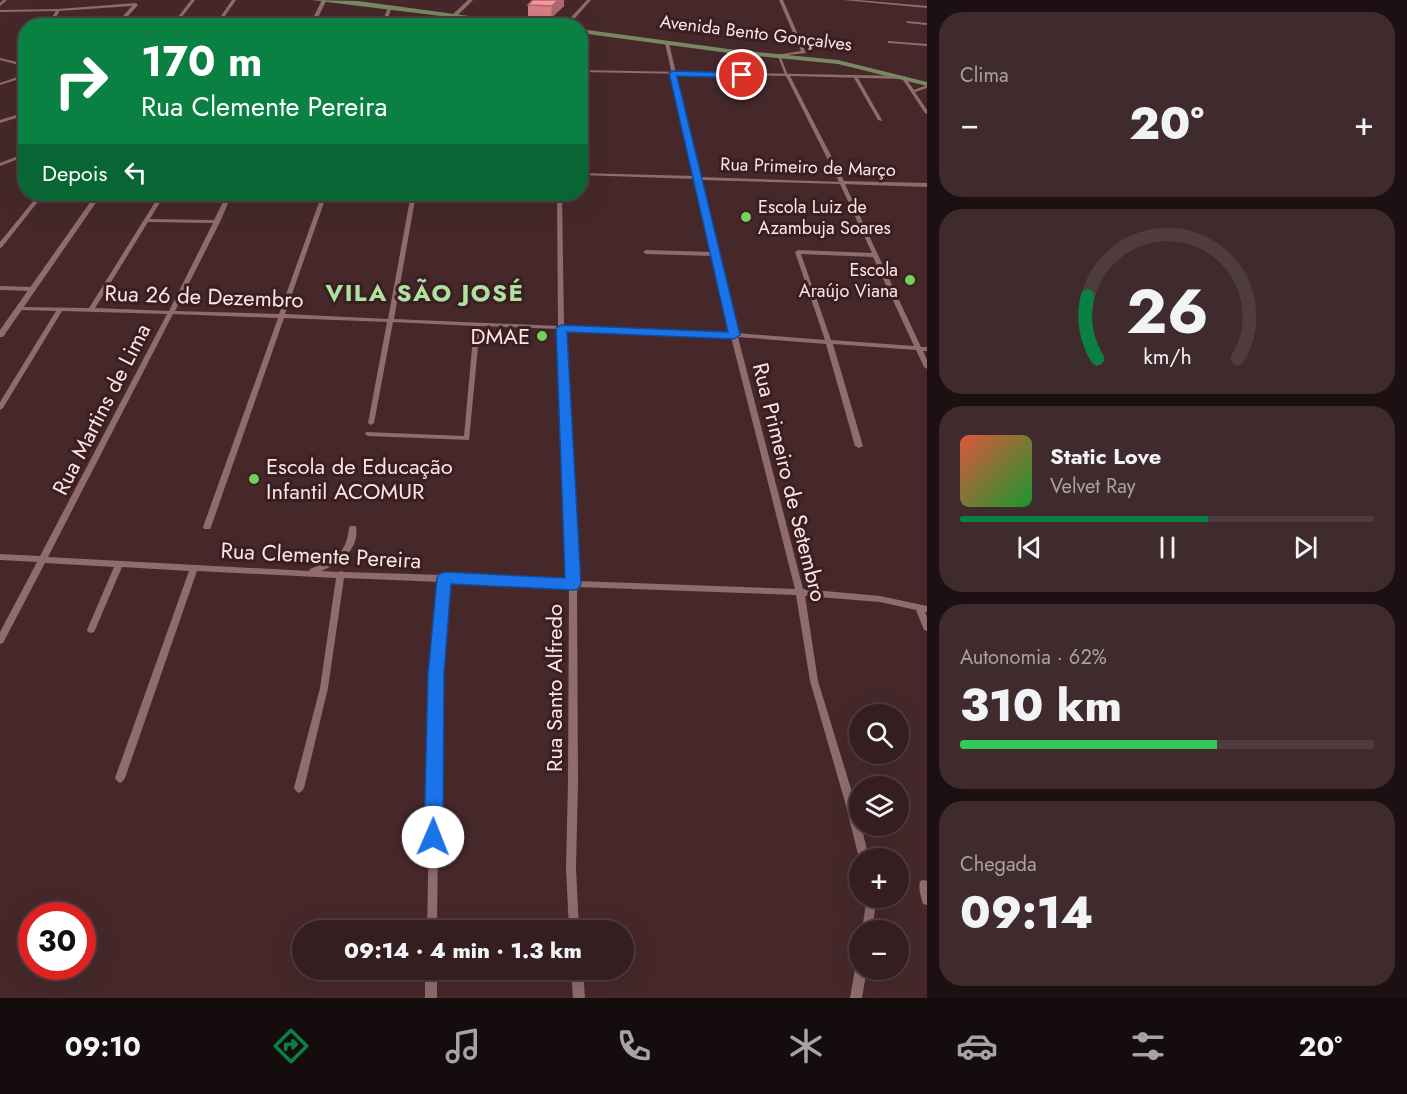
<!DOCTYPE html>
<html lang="pt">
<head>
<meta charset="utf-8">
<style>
  :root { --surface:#341e20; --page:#3f2b2d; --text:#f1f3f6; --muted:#a9a2a5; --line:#4e3c3e; --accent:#0b8043 }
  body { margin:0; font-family:Jost,sans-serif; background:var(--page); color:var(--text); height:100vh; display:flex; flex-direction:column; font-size:22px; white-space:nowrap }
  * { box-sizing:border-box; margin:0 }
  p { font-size:20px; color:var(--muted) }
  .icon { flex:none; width:33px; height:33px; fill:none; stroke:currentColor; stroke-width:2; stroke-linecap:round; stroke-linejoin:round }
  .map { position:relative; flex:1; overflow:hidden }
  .drawer { display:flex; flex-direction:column; gap:12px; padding:12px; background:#1d1012; width:480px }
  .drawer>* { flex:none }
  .guide { position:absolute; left:18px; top:18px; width:570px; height:183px; border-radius:24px; box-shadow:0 6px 24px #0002,0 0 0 2px var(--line); background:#0b8043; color:#fff; overflow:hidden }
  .fabs { position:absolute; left:849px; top:704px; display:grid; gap:12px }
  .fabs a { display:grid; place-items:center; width:60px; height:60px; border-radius:50%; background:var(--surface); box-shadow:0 6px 24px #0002,0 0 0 2px var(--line); font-size:30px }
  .speed { position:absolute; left:18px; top:902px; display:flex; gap:12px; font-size:30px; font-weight:700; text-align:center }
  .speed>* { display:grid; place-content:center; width:78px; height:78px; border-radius:50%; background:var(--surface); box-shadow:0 6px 24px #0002,0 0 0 2px var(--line); line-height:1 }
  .speed .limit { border:9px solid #d22; background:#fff; color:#111 }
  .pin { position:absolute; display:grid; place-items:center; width:51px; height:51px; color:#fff; margin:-26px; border:3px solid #fff; border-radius:50%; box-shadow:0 2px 6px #0007 }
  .me { position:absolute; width:66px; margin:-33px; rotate:1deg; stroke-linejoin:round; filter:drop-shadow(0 0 4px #0008) }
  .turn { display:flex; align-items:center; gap:21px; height:126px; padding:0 24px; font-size:27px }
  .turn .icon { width:78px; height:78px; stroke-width:2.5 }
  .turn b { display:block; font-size:42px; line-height:51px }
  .then { display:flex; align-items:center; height:57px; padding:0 24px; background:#0003; gap:12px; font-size:22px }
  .big { font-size:45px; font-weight:800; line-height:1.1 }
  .drawer .widget { flex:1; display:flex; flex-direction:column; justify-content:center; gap:9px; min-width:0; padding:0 21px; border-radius:24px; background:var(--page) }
  .drawer .dial { align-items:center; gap:0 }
  .dial svg { height:156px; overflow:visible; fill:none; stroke:var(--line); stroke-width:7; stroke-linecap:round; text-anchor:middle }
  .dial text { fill:var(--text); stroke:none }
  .song { display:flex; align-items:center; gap:18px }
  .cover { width:72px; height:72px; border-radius:9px; background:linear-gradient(135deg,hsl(10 70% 55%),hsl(130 70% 35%)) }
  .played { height:6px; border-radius:3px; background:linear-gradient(90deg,var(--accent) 60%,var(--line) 60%) }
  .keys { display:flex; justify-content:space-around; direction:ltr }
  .heat { display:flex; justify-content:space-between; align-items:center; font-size:33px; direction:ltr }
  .charge { height:9px; border-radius:4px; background:linear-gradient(90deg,#34c759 62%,var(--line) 0) }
  .trip { position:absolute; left:292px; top:920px; width:342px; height:60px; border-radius:30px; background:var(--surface); box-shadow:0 6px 24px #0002,0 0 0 2px var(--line); font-weight:800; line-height:60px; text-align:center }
  .tab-bar { display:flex; height:96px; justify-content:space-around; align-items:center; background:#150c0d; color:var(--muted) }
  .tab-bar .icon { width:42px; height:42px }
  .tab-bar .active { color:var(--accent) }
  .tab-bar b { font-size:27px; color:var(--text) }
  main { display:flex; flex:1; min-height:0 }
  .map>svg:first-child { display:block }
</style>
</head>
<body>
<main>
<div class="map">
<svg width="927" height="998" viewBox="0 0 927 998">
  <rect width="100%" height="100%" fill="#46282a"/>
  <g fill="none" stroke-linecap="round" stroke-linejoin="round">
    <g fill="#8f6c6d" fill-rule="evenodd">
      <polygon points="191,0 195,0 175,26 171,26"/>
      <polygon points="232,0 236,0 218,26 214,26"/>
      <polygon points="843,0 858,0 927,6 927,8"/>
      <polygon points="390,6 392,7 385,26 381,26 388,7"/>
      <polygon points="57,9 60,10 51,26 47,26"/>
      <polygon points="906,21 927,23 927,25 907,23"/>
      <polygon points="888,41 927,44 927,46 889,43 888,43"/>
      <path d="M667,42L669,43L700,177L844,182L921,347H927V351H923L927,360V369L924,367L916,350L833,344L863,446L859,448L855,446L826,344L738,337L803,589L880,596L927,606V612H925L927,617V631L924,630L916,610L880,602L805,596L818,681L855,802L860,820V825H861L869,858H860V860L859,858L845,802L810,681L796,595L577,587L578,782L576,868L579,930H569L566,868L568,782L569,587L449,582L440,674L437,930H427L432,674L441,582L344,578L328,688L304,788L302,791L299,793L296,791L294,788L320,688L336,578L197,571L125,778L123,781L120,783L117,781L115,778L189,571L122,567L95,630L94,632L91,633L88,632L87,630L114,567L45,563L3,643L0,644V632L37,562L0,560V554L40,556L167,314L62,311L3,408L0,410V402L56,311L20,310L18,309V307L89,308L160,194H165L150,219L214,220L227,194H232L220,222L175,311L279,314L322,194H327L285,314L388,319L411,194H416L394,319L558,326L557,194H562L564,326L730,333L713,256L646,254L643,252L646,250L712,252L696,179L580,175V173L695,176L665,43ZM701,180L840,184L872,253L798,250L795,252L825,340L737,333ZM148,222L213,223L169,311L95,308ZM801,254L873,257L914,346L831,340ZM173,314L278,318L203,527L204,529H210L211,527L284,318L387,322L368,423L371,425L374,423L393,322L474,326L464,436L366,432L365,434L368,436L469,440L480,326L558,329L569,580L445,575L344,572L341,571L338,572L321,571C340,564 360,549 356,526H350L349,528C346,555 334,560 310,569L309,571L48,557ZM564,330L731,337L795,589L577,581Z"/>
      <polygon points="777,54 780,55 789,78 786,77"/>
      <polygon points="26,74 26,77 0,85 0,83"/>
      <polygon points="902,76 904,76 914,90 927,85 927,88 915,92 927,110 927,114 925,113 901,77"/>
      <polygon points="855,77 858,78 882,120 882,121 878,120 854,78"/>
      <polygon points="26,112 26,115 0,123 0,120"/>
      <polygon points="26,153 26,156 0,166 0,163"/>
      <polygon points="39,194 44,194 2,247 0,248 0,242"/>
      <polygon points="0,286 32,287 35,289 32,291 0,290"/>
      <path d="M924,880L927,881V905L923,904C921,897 918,888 920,881Z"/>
      <polygon points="867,897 877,897 872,930 862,930"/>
      <polygon points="860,964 860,969 867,969 862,998 850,998 855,969 857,965"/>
      <rect x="425" y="969" width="12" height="29"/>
      <polygon points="571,969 583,969 585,998 573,998"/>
    </g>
    <g fill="#8f6c6d" fill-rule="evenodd">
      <polygon points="3,0 7,0 0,6 0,3"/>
      <polygon points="322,0 326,1 314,26 309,26"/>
      <polygon points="587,0 591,0 568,26 563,26"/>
      <polygon points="779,0 783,0 806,53 778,56 776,55 801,51"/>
      <polygon points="136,3 138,5 119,26 114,26 132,6 58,11 0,12 0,10 58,9"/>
      <polygon points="453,14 457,15 454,26 450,26"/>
      <polygon points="0,58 26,64 26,67 0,60"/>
      <polygon points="580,70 905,76 905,78 903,79 790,76 844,181 927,183 927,187 840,184 786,76 580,72"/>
      <polygon points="96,194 102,194 3,337 0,337 0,330"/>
    </g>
    <polygon fill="#8f6c6d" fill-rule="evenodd" points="468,0 473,0 457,16 453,16 453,14"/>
    <g fill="#788863" fill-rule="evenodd">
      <polygon points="311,0 358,1 544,26 523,26"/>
      <polygon points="533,18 576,24 579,26 560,26 531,21"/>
      <polygon points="580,29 736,50 838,60 927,82 927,86 838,64 736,54 580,33"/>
    </g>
  </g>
  <polygon fill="#d58085" points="528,5 564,6 551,18 528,17"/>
  <polygon fill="#ae686c" points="558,0 564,0 564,6 551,18 552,6"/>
  <polygon fill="#f8959b" stroke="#ae686c" stroke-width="1.5" points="533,0 558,0 552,6 528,5"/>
  <polygon fill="#1a73e8" stroke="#114b97" stroke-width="1.5" points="673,71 742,73 746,75 742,78 677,76 740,335 734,339 567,332 581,584 578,589 573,590 451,584 444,674 443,837 440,843 433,846 427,843 424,837 428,674 437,578 439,574 445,572 565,578 556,328 561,325 728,332 669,73"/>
  <g fill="#72d25d" stroke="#3b1e20" stroke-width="2">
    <circle cx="746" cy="217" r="6"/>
    <circle cx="910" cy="280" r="6"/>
    <circle cx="542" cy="336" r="6"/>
    <circle cx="254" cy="479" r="6"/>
  </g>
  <g text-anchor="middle" stroke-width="6" stroke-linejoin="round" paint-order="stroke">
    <g font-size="18" fill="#fbe6e7" stroke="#3b1e20">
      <text transform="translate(756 33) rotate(7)" y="6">Avenida Bento Gonçalves</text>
      <text transform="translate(808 167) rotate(2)" y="6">Rua Primeiro de Março</text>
    </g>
    <g font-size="18" fill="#fbe6e7" stroke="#3b1e20" text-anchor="start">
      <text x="758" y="213">Escola Luiz de<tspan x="758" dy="21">Azambuja Soares</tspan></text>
      <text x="898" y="276" text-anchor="end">Escola<tspan x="898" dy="21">Araújo Viana</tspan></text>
    </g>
    <g font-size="22" fill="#fbe6e7" stroke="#3b1e20">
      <text transform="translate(204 296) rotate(2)" y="8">Rua 26 de Dezembro</text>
      <text transform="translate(101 409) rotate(-63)" y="8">Rua Martins de Lima</text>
      <text transform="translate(790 482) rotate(76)" y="8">Rua Primeiro de Setembro</text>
      <text transform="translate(321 555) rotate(3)" y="8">Rua Clemente Pereira</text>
      <text transform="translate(554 688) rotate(-90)" y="8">Rua Santo Alfredo</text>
    </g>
    <g font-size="22" fill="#fbe6e7" stroke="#3b1e20" text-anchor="end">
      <text x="530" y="344">DMAE</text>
      <text x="266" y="474" text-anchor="start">Escola de Educação<tspan x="266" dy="25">Infantil ACOMUR</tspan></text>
    </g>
    <g font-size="24" font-weight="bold" letter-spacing="1.5" fill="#aee2a3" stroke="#3b1e20">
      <text x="425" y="301">VILA SÃO JOSÉ</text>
    </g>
  </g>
</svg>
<div class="fabs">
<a><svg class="icon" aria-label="search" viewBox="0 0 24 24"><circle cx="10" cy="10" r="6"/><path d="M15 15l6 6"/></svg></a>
<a><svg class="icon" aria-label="layers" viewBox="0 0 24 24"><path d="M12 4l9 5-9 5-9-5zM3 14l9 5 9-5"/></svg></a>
<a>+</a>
<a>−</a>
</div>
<div class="speed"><div class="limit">30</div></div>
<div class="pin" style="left:742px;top:75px;background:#d93025"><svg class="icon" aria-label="arrive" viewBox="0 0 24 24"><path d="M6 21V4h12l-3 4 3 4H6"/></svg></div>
<svg class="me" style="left:433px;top:837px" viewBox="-20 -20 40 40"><circle r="19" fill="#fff"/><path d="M0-13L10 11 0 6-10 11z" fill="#1a73e8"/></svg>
<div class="trip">09:14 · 4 min · 1.3 km</div>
<div class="guide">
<div class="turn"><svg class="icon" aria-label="right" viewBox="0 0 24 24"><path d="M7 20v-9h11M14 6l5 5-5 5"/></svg><div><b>170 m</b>Rua Clemente Pereira</div></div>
<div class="then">Depois<svg class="icon" aria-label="left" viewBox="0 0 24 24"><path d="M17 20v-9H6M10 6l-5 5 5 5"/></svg></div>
</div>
</div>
<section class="drawer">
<div class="widget"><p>Clima</p>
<div class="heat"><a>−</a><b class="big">20°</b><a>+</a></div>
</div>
<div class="widget dial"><svg viewBox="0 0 100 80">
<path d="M14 69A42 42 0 1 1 86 69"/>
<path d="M14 69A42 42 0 0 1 9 37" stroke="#0b8043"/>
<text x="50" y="56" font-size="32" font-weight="700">26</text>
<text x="50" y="72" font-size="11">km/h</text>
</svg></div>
<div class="widget">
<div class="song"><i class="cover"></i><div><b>Static Love</b><p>Velvet Ray</p></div></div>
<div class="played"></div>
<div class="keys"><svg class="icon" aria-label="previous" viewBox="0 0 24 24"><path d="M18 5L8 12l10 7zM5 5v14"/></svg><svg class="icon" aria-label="pause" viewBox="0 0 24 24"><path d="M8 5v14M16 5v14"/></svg><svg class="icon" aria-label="next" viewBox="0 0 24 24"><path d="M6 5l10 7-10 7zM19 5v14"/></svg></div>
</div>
<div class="widget"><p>Autonomia · 62%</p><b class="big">310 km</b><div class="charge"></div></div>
<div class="widget"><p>Chegada</p><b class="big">09:14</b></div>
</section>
</main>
<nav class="tab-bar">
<b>09:10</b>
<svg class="icon active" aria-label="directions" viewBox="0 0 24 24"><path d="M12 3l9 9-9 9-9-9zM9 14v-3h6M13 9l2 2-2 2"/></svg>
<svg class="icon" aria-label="music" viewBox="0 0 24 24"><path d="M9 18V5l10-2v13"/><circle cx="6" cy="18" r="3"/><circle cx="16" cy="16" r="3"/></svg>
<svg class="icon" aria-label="phone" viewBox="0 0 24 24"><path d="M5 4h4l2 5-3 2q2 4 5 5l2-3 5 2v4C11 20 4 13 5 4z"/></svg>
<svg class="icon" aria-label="climate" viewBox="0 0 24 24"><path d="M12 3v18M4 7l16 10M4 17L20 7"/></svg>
<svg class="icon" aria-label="car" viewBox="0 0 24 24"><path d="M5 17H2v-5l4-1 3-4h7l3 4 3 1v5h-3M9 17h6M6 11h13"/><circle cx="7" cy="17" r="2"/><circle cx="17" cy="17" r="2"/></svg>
<svg class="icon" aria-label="filters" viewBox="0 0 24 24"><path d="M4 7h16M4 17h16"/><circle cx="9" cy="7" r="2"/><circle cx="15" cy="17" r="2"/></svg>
<b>20°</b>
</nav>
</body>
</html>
